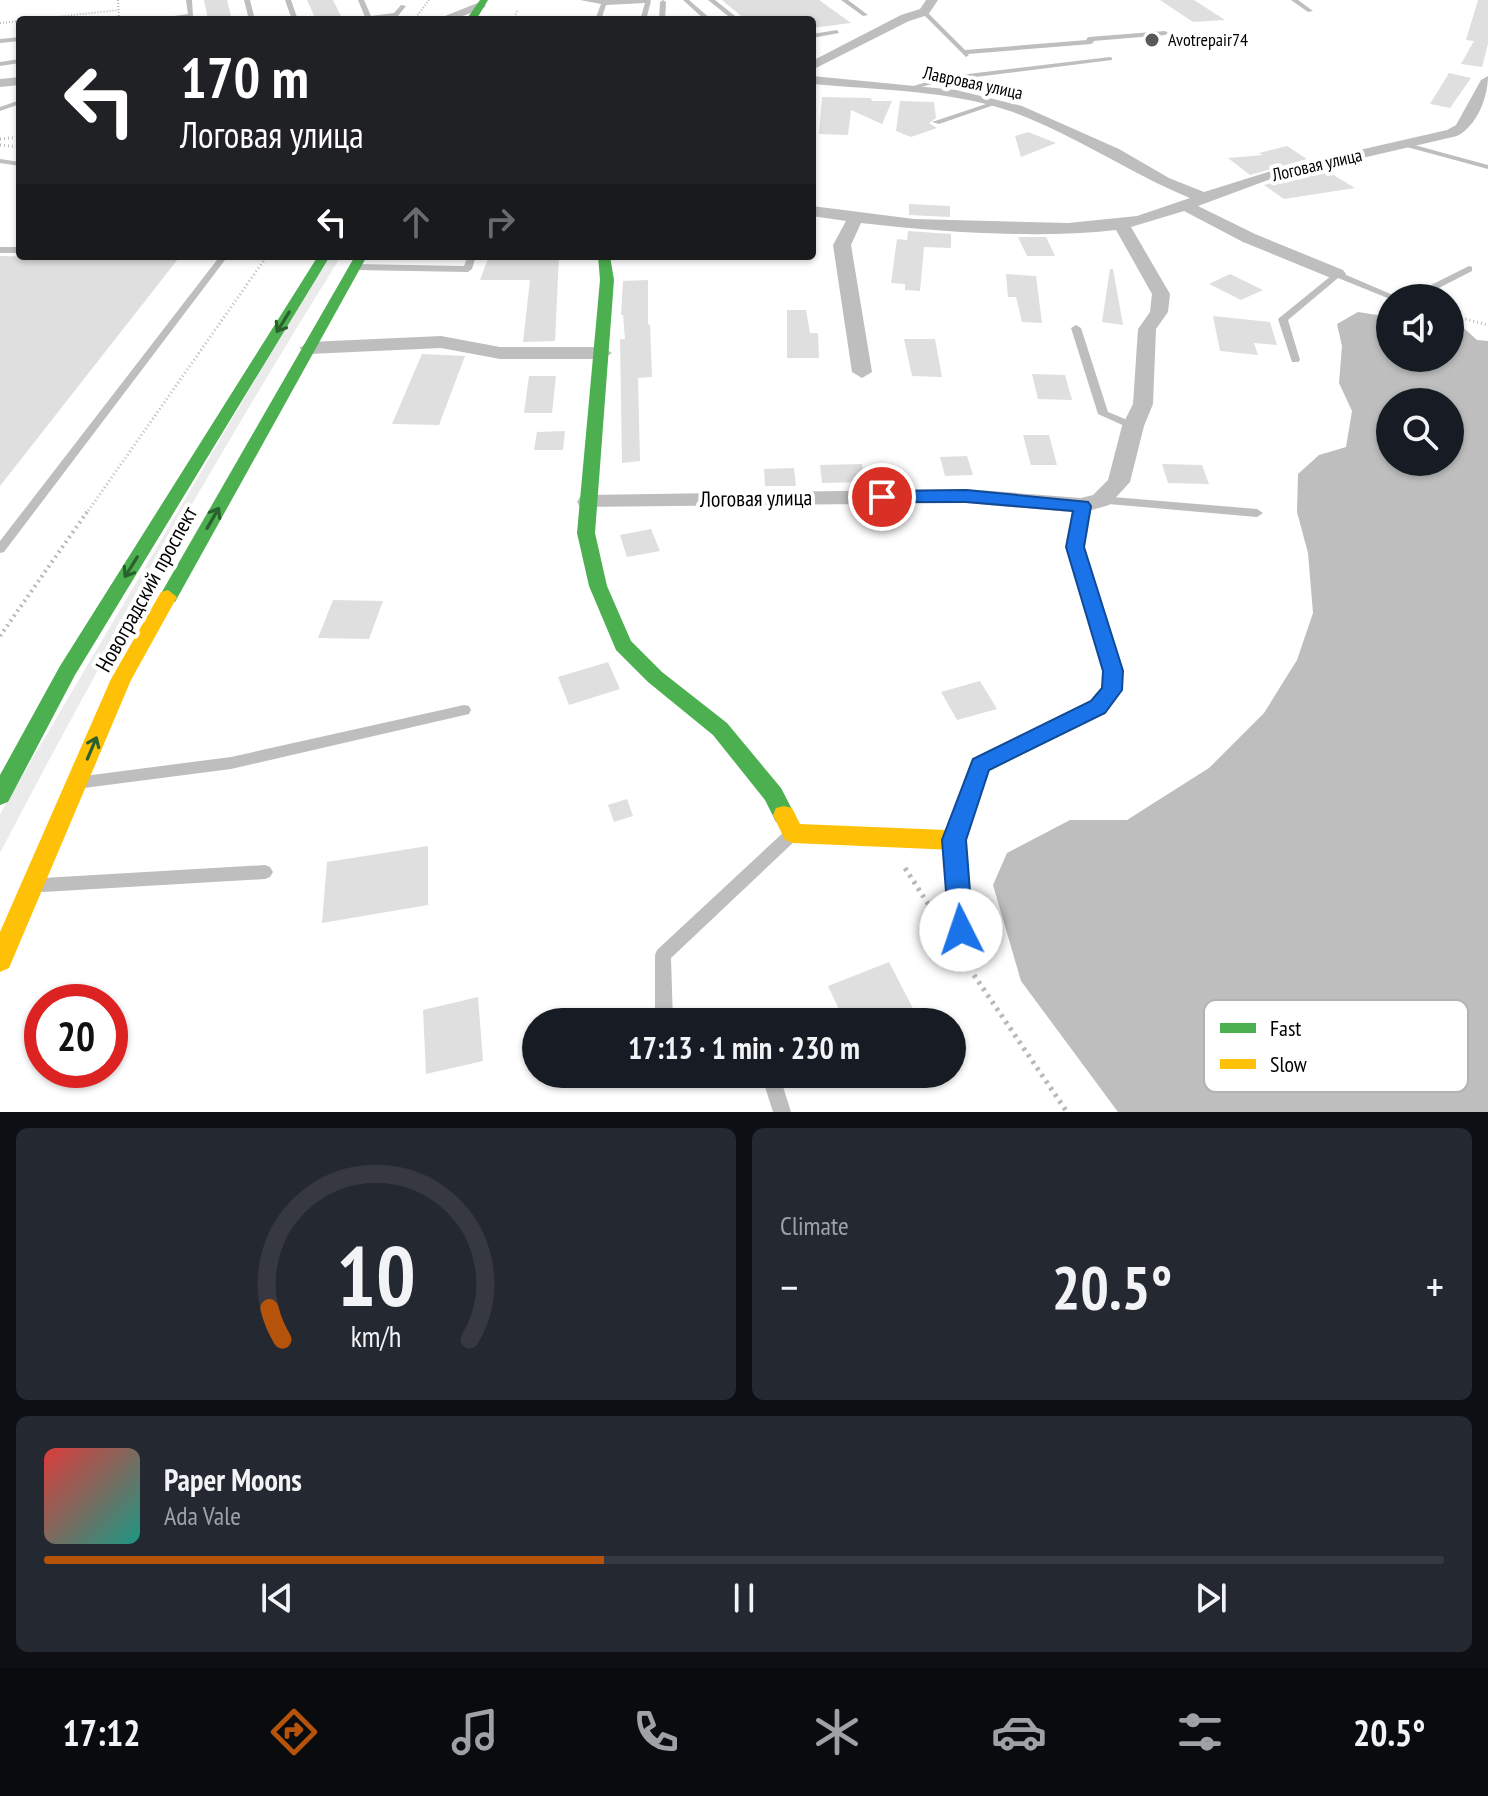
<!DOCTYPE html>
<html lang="en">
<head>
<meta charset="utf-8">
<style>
  :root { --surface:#171b24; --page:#242831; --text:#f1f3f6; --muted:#9ea1a6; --line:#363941; --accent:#b45309 }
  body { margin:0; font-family:"PT Sans Narrow",sans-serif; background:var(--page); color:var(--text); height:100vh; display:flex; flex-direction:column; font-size:30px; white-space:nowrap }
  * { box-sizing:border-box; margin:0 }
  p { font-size:26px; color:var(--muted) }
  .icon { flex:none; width:44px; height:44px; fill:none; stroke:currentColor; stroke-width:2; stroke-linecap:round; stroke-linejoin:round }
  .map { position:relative; height:1112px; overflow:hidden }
  .details { display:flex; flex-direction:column; gap:16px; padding:16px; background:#0d0f14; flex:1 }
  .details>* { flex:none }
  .hud { position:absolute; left:16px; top:16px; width:800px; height:244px; border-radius:8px; box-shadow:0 2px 6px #0004; background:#202124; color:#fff; overflow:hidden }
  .buttons { position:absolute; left:1376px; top:284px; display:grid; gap:16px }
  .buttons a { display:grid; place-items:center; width:88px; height:88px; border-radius:50%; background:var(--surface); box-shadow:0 2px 6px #0004; font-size:40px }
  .speed { position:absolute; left:24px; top:984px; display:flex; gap:16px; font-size:40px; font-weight:700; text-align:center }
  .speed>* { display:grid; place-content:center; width:104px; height:104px; border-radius:50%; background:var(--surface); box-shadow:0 2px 6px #0004; line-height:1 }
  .speed .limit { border:12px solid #d22; background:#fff; color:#111 }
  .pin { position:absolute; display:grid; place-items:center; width:68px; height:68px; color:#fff; margin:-34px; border:4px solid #fff; border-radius:50%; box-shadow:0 2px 8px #0007 }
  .me { position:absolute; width:88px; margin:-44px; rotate:356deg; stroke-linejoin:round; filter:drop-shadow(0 0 6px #0008) }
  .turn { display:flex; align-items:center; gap:28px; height:168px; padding:0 32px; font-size:36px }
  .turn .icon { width:104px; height:104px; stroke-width:2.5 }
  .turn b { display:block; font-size:56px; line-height:68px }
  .lanes { display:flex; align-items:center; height:76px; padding:0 32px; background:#0003; justify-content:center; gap:40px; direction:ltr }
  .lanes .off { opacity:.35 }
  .big { font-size:60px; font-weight:800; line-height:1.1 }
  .details .card { flex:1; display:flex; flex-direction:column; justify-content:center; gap:12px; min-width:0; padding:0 28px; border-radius:12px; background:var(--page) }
  .details .dial { align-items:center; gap:0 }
  .dial svg { height:208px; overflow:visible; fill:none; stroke:var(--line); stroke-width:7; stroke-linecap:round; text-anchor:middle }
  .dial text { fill:var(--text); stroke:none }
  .song { display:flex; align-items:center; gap:24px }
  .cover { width:96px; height:96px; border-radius:12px; background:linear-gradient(135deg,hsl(0 70% 55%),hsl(170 70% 35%)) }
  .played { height:8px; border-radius:4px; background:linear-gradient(90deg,var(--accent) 40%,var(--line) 40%) }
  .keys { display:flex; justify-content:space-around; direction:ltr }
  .heat { display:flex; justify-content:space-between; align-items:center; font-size:44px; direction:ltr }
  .details .tiles { flex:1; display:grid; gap:16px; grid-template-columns:1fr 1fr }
  .card:last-child { grid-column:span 2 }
  .trip { position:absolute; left:522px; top:1008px; width:444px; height:80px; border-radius:40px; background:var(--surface); box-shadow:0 2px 6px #0004; font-weight:800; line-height:80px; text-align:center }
  .tabs { display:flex; height:128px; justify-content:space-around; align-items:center; background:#090b0e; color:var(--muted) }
  .tabs .icon { width:56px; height:56px }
  .tabs .selected { color:var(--accent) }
  .tabs b { font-size:36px; color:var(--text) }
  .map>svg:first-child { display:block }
</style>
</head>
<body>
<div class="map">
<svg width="1488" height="1112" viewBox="0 0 1488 1112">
  <rect width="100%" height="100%" fill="#fff"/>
  <path fill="#ebebeb" d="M328,256H341C220,451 106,649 0,853V814Z"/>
  <path fill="#bebebe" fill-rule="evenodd" d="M1358,312L1390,317V358H1450V322L1456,321L1477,340L1488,341V1112H1118L1021,981L993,885L1007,853L1070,820H1127L1209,768L1264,713L1297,660L1313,613L1308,553L1297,512L1298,474L1319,455L1346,447L1352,411L1339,383L1342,346L1337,324ZM1390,402H1450V462H1390Z"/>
  <g fill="#dfdfdf">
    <polygon points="204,0 227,0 232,20 208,20"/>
    <polygon points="307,0 333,0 343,20 316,20"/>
    <polygon points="722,0 819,0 851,23 812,28 812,20 746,20"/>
    <polygon points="1160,0 1194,0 1225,20 1193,22"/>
    <polygon points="1478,0 1488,0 1488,44 1482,67 1461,64 1474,41 1466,40"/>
    <polygon points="1449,73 1471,78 1450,108 1430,104"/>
    <polygon points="822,97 871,98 872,101 892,101 882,124 851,110 848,135 819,134"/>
    <polygon points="900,101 934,102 936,118 929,123 937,128 911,137 896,131"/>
    <polygon points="1028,132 1056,143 1021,157 1015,136"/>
    <polygon points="1287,146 1307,159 1250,175 1228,158 1263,155 1259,153"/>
    <polygon points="1325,170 1355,188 1284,199 1264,185"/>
    <polygon points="909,204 950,206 950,217 909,215"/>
    <polygon points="908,231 951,234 951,248 924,247 920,291 905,290 905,284 891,283 897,239 907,240"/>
    <polygon points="1018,237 1046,237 1055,256 1027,256"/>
    <polygon points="0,256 178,259 0,486"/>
    <polygon points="489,256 559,256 555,341 523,342 530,280 480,280"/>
    <polygon points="1110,269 1113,269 1123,325 1102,322"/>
    <polygon points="1006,274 1036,276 1042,323 1022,322 1016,297 1008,297"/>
    <polygon points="1230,274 1263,290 1241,300 1209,284"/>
    <polygon points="648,280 648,325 650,324 652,377 638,378 640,461 622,463 620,339 625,339 623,315 621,315 623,281"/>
    <polygon points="787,310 806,310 810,333 818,333 819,358 787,358"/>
    <polygon points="1213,316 1270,322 1277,345 1254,343 1258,355 1220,351"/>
    <polygon points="904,339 935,339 942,377 912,376"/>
    <polygon points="422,354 465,356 439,425 392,424"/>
    <polygon points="1032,374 1065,375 1072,400 1038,399"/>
    <polygon points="529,376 556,376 552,413 524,413"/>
    <polygon points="565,431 563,450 534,450 537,432"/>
    <polygon points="1023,435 1049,435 1057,465 1031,465"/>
    <polygon points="967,456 973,475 945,476 940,457"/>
    <polygon points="862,464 865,482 822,483 820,465"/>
    <polygon points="1162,464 1202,465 1209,484 1168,483"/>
    <polygon points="794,468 796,486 765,486 764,469"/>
    <polygon points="651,529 660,551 627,557 620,535"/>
    <polygon points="333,600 383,601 369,639 318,638"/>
    <polygon points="608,662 620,689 569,705 558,677"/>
    <polygon points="980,681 997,709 957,720 941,692"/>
    <polygon points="627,799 633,816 614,822 608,805"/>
    <polygon points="428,846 428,905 322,923 327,862"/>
    <polygon points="889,962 920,1022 845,1022 828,986"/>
    <polygon points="478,997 483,1061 426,1074 423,1010"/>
  </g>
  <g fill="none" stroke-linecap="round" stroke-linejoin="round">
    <g stroke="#b9b9b9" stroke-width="2" stroke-dasharray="1 2" stroke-linecap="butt">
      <polyline points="118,0 119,20"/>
      <polyline points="29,20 119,10"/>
      <polyline points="414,20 429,0"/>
      <polyline points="513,20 517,11"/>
      <polyline points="0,23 20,21"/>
    </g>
    <g stroke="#b9b9b9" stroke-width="3" stroke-dasharray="1 3" stroke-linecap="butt">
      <polyline points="0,139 20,137"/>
      <polyline points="0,145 20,147"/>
      <polyline points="1450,315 1488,325"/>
      <polyline points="86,514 267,256"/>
    </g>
    <polyline stroke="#b9b9b9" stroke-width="4" stroke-dasharray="2 4" stroke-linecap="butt" points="0,636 87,512"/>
    <g stroke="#b9b9b9" stroke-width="5" stroke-dasharray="3 5" stroke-linecap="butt">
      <polyline points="905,868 941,924"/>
      <polyline points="974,975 1067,1112"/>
    </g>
    <g fill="#bebebe" fill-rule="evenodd">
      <polygon points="186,0 192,0 193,16 146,20 188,14"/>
      <polygon points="244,0 250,0 255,20 249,20"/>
      <polygon points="285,0 291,0 298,20 292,20"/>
      <polygon points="358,0 364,0 371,16 394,13 401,5 406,6 398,16 351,20 365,17"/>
      <polygon points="580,0 650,0 651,1 646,20 640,20 645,3 606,5 601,20 595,20 601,4"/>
      <polygon points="663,0 666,2 665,20 659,20 660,2"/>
      <polygon points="683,0 689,0 712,20 705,20"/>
      <polygon points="708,0 715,0 740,20 733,20"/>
      <polygon points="841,0 848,0 868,15 863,16"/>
      <polygon points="1291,0 1298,0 1313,11 1308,12"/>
      <polygon points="922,11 926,11 965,50 1087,40 1086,39 1089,37 1165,31 1168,33 1165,35 1093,41 1094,42 1091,44 968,54 969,55 966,57 922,13"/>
      <polygon points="837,30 839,33 812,38 812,34"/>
      <polygon points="20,37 20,41 0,43 0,39"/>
      <polygon points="1110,57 1112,58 1112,60 943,81 910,90 907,88 943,77"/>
      <polygon points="20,59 20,63 0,66 0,62"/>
      <polygon points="20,100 20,104 0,111 0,107"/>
      <polygon points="995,101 998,103 997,104 939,124 932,122"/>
      <polygon points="1403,142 1488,165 1488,169 1403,146"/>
      <polygon points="0,159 20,162 20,166 0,163"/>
      <rect x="0" y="247" width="20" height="6"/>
      <polygon points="220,256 228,256 4,552 0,553 0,541"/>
      <polygon points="468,256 476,256 472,269 468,272 355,270 351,267 355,264 464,266"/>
      <polygon points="1469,266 1472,267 1472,271 1437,289 1428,298 1418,298 1431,285"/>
      <polygon points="1337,271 1400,298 1390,299 1338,278 1288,320 1300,360 1298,362 1292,362 1278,319"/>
      <polygon points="1076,325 1081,328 1108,412 1137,424 1138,426 1137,428 1129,428 1098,414 1071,328"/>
      <polygon points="1101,496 1257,509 1263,513 1257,517 1097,503 1095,500 1097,497"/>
      <polygon points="464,705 469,706 471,710 469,714 231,769 84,788 79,786 77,782 79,778 84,776 231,757"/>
      <polygon points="791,829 796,830 799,835 796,840 671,958 673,1022 655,1022 655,955 657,950 786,830"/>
      <polygon points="954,836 959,838 962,843 971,960 969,965 963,968 957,965 955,960 946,843 949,838"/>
      <polygon points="265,865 270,867 273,872 270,877 265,879 43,892 37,890 35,885 37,880 43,878"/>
      <polygon points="761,1074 779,1074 791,1112 773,1112"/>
    </g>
    <g fill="#bebebe" fill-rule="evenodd">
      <polygon points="926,0 938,0 928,15 909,21 812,70 812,61 901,15 920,9"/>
      <polygon points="480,2 486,6 484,8 452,20 435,20"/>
      <path d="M812,76L956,90L1022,106L1119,149L1169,178L1204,192L1281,168L1447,130L1456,125L1481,80L1488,76C1488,97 1477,126 1457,136L1268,180L1198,206L1255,234L1343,270L1346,274L1343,278H1331L1243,242L1184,211L1131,227L1170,294L1168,312L1156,329L1153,404L1144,426L1130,482L1109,505L1082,513L966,503L580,507L577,502L580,497L588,495L966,489L1081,498L1093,495L1108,480L1122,426L1133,404L1138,329L1150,312L1152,294L1116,230C1037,239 940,232 861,223L851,245L872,372L862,378L852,372L833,245L846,221L812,216V206L914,219L1068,223L1137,216L1190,198C1130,173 1075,135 1013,112C950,90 878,90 812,84Z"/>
      <polygon points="20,77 20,85 0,87 0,79"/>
      <polygon points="441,336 500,347 602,347 612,353 602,359 500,359 441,348 309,354 299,348 309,342"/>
    </g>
    <g fill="#4caf50" fill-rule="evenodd">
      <polygon points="480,0 488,0 476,20 466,20"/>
      <polygon points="318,256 330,256 75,675 8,802 0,805 0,775 60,666"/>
      <polygon points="355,256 367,256 175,602 161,602 159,597"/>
      <polygon points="598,256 610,256 614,280 595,533 607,586 631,641 662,672 727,723 781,788 795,815 792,822 784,824 776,822 765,800 713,735 648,682 616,650 589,586 577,533 600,280"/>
      <polygon points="1082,500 1091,506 1084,547 1123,671 1122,690 1105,713 989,771 982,789 974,792 966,789 963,783 972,759 1091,701 1102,688 1103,671 1066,547 1073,506"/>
    </g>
    <g fill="#ffc107" fill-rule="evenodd">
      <polygon points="168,590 177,597 131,680 9,968 0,972 0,932 111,679 161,592"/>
      <polygon points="974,774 982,777 985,783 965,840 962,847 954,850 793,843 785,840 773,815 776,808 784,806 792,808 800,824 946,830 963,783 966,777"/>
    </g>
  </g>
  <defs><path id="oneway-shaft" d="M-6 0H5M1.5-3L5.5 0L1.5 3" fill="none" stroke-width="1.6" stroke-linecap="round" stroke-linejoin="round" transform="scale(2)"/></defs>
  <g stroke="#2a602c">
    <use href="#oneway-shaft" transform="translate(283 322) rotate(122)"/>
    <use href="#oneway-shaft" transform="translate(213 518) rotate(-60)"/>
    <use href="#oneway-shaft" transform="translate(131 567) rotate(122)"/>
    <use href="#oneway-shaft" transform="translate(92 748) rotate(-67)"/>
  </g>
  <polygon fill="#1a73e8" stroke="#114b97" stroke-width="2" points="966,490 1088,502 1091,506 1084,547 1123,671 1122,690 1105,713 989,770 966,840 973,930 970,938 961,941 952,938 949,930 942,840 973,759 1091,701 1102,688 1103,671 1066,547 1073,511 966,502 882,502 874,497 882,491"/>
  <circle fill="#595959" stroke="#fff" stroke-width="3" cx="1152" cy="40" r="8"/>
  <g text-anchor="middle" stroke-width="8" stroke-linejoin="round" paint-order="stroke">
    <g font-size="18" fill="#000" stroke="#fff" text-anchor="start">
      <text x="1168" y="46">Avotrepair74</text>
    </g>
    <g font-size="18" fill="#000" stroke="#fff">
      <text transform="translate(973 83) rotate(12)" y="6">Лавровая улица</text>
      <text transform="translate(1317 165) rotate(-13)" y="6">Логовая улица</text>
    </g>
    <g font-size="22" fill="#000" stroke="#fff">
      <text transform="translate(756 498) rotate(-1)" y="8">Логовая улица</text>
      <text transform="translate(146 589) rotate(-61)" y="8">Новоградский проспект</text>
    </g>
  </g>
  <rect x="1204" y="1000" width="264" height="92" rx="12" fill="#fff" stroke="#b2b2b2" stroke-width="2"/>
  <rect x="1220" y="1023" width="36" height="10" fill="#4caf50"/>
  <rect x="1220" y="1059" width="36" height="10" fill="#ffc107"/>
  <g font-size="22" fill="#000">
    <text x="1270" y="1036">Fast</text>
    <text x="1270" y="1072">Slow</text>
  </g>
</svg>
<div class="buttons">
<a><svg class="icon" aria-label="sound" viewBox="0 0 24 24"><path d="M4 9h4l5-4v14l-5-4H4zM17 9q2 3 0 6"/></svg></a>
<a><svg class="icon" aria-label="search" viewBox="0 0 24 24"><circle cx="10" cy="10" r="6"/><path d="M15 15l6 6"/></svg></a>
</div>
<div class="speed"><div class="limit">20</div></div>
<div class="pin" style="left:882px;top:497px;background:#d93025"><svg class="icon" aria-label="arrive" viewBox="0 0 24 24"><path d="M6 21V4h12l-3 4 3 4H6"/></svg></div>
<svg class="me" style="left:961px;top:930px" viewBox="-20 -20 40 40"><circle r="19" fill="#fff"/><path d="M0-13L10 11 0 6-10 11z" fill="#1a73e8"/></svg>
<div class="trip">17:13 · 1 min · 230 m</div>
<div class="hud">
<div class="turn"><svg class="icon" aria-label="left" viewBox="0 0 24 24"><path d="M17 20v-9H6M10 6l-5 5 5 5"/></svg><div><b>170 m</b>Логовая улица</div></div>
<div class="lanes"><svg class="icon" aria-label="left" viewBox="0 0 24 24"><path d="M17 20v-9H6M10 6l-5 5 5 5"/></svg><svg class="icon off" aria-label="ahead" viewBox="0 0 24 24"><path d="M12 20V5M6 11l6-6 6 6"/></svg><svg class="icon off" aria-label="right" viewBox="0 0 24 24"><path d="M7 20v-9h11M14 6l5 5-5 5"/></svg></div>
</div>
</div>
<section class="details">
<div class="tiles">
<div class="card dial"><svg viewBox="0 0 100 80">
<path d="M14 69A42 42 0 1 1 86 69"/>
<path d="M14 69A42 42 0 0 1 9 57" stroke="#b45309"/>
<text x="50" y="56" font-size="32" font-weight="700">10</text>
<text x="50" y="72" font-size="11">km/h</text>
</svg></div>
<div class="card"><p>Climate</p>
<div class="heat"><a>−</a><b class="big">20.5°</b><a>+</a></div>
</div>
<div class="card">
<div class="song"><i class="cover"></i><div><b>Paper Moons</b><p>Ada Vale</p></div></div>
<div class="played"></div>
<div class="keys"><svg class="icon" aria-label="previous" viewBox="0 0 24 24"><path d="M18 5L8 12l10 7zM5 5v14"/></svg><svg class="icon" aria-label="pause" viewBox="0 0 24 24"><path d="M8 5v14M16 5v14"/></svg><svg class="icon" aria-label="next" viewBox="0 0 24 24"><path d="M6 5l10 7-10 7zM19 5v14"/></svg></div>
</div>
</div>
</section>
<nav class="tabs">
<b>17:12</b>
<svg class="icon selected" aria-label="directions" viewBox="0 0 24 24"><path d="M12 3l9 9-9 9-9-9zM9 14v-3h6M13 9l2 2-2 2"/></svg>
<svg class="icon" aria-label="music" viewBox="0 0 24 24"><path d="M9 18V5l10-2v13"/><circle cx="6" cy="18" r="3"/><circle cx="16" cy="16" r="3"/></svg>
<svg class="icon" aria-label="phone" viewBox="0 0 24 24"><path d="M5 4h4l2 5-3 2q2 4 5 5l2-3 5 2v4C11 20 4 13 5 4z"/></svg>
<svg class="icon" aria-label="climate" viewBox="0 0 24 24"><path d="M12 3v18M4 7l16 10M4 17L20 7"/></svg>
<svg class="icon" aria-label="car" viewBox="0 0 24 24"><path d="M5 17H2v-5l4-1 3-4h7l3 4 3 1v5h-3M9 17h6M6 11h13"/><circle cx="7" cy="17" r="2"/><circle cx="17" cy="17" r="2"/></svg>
<svg class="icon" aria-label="filters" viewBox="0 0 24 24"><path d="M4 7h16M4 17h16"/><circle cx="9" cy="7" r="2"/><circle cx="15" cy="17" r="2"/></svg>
<b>20.5°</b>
</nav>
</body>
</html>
